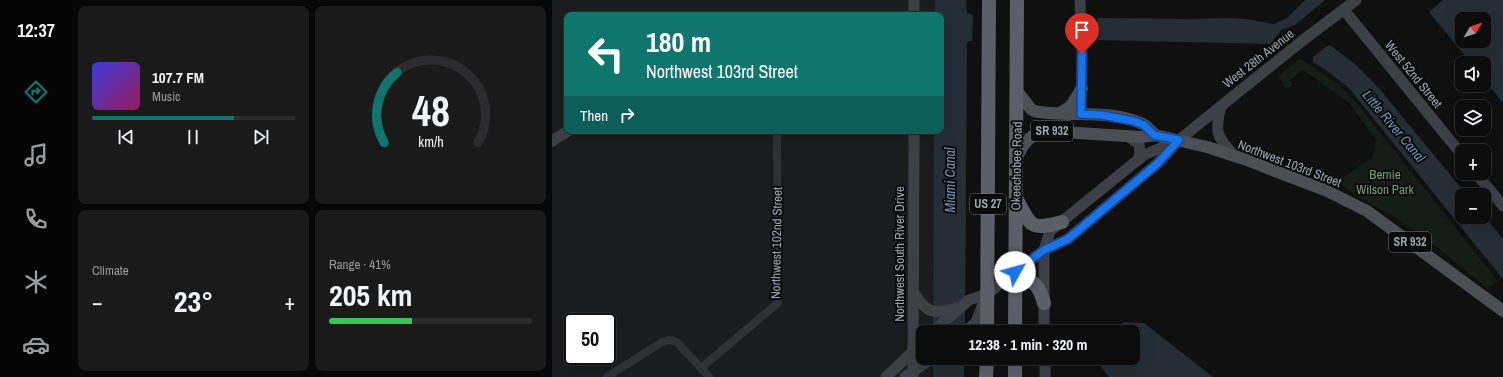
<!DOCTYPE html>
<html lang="en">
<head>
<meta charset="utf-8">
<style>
  :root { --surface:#0c0c0d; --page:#1a1a1b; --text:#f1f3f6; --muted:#9a9b9d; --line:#2c2c2e; --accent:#0f766e }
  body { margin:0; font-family:"Archivo Narrow",sans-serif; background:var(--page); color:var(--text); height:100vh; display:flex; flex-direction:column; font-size:15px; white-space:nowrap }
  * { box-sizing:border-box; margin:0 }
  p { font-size:13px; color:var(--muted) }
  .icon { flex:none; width:22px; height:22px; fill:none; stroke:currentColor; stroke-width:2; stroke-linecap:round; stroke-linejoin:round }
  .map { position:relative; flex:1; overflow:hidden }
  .side { display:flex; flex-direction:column; gap:6px; padding:6px; background:#070707; width:480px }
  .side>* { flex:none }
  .top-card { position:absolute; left:12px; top:12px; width:380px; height:122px; border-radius:8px; box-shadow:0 4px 16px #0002,0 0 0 1px var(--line); background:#0f766e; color:#fff; overflow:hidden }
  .needle { width:26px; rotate:51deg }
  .controls { position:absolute; left:903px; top:12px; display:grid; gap:8px }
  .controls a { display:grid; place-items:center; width:36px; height:36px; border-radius:8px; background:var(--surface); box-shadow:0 4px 16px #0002,0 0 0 1px var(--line); font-size:20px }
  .speed { position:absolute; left:12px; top:313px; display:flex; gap:8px; font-size:20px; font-weight:700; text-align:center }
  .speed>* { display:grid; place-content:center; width:52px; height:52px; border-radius:50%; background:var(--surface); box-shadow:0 4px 16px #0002,0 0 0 1px var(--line); line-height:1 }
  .speed .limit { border:2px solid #111; border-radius:6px; background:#fff; color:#111 }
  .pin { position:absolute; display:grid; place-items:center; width:34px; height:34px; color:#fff; margin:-41px -17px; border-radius:50% 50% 50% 0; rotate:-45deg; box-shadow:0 0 4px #0007 }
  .pin .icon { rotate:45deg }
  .me { position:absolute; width:44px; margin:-22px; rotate:52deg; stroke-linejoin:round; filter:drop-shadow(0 0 3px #0008) }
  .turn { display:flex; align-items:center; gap:14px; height:84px; padding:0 16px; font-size:18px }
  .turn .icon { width:52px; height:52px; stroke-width:2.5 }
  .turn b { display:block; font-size:28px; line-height:34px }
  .then { display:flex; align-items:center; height:38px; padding:0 16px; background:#0003; gap:8px; font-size:15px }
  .big { font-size:30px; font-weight:700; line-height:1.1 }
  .side .tile { flex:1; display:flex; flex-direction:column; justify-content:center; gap:6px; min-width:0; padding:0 14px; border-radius:8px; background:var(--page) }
  .side .dial { align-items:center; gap:0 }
  .dial svg { height:104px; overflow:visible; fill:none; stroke:var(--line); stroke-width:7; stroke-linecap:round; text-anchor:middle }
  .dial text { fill:var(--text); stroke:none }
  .song { display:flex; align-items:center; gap:12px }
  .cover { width:48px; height:48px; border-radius:6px; background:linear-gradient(135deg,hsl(240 70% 55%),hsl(330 70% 35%)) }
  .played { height:4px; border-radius:2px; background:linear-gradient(90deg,var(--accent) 70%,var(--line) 70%) }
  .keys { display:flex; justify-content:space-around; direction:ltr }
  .heat { display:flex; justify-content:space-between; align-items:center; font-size:22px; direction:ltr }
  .charge { height:6px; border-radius:3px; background:linear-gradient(90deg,#34c759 41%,var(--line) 0) }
  .side .tiles { flex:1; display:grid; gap:6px; grid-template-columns:repeat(2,1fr) }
  .trip { position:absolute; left:364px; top:325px; width:224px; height:40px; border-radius:8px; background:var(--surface); box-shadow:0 4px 16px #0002,0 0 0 1px var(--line); font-weight:700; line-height:40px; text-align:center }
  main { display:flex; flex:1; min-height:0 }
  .dock { display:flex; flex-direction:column; width:72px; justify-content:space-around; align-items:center; background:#050505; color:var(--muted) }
  .dock .icon { width:28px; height:28px }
  .dock .active { color:var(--accent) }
  .dock b { font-size:18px; color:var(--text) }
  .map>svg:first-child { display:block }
</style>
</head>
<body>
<main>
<nav class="dock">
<b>12:37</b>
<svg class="icon active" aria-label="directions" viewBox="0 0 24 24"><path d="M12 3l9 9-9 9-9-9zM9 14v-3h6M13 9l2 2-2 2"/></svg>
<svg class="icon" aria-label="music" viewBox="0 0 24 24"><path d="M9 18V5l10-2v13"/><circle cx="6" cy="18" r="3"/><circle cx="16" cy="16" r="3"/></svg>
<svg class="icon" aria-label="phone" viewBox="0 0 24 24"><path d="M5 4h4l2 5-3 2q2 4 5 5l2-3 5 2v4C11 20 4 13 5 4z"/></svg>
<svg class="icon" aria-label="climate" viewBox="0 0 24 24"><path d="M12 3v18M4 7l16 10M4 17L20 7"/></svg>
<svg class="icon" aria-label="car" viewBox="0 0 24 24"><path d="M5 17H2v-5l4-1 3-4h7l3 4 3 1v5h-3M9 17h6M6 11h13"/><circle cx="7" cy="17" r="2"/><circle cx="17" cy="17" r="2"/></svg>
</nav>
<section class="side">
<div class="tiles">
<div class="tile">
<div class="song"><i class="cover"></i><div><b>107.7 FM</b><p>Music</p></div></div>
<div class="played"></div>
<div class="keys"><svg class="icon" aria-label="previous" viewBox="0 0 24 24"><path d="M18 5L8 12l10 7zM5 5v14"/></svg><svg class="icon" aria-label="pause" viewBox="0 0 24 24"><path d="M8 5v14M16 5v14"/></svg><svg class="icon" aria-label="next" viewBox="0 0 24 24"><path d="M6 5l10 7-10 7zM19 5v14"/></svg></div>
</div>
<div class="tile dial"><svg viewBox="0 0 100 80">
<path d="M14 69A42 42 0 1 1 86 69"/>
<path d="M14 69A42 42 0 0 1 24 15" stroke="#0f766e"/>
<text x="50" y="56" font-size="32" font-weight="700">48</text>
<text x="50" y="72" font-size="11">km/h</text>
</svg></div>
<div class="tile"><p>Climate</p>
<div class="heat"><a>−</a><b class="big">23°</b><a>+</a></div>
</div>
<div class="tile"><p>Range · 41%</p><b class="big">205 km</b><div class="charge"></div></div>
</div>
</section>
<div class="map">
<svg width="951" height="377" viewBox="0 0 951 377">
  <rect width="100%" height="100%" fill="#101011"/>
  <path fill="#1b1c1e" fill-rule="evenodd" d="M0,0H383V15H15V131H382L381,332H371V358H380V377H0ZM21,322H55V356H21Z"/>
  <polygon fill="#161c17" points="748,58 784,83 802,100 946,281 935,288 886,248 841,216 804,196 786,181 820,158 824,140 798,104 763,78 750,70 738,80 741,84 739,87 734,88 726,77"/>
  <g fill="#252e36" fill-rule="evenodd">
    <polygon points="383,0 414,0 415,13 421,15 420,41 416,41 415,43 413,332 381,332 382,131 389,131 389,15 383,15"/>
    <polygon points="753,0 773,0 743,25 729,30 722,39 721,43 718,44 544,40 545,18 637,19 676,18 695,19 722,24 735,18"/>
    <path d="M891,0H951V103L932,79V63H919L877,12ZM910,19H932V41H910Z"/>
    <polygon points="778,45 803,64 824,85 915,195 910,195 910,217 932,216 951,239 951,279 796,87 778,73 761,62 761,57 774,47"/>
    <polygon points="572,322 592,323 661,377 557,377 542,358 581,358 581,332 560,332"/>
    <rect x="381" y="358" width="31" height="19"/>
  </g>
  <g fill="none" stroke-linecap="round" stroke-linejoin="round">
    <g stroke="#303137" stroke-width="8">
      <polyline points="149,368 226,303 225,131"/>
      <polyline points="55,377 110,342 118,340 125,342 157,377"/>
    </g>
    <g stroke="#3e4047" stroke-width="11">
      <polyline points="528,0 530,54 529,113"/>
      <polyline points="792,10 910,155"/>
      <polyline points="362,15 362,0"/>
      <path d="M669,106C662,134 665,136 683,157"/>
      <polyline points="576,136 587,144 588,153 586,160"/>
      <polyline points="0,141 16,131"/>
      <polyline points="924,173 951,206"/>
      <path d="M362,293C375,314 381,314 405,308"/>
      <polyline points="380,332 417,300 435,294 492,250 516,239 606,163 627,140 669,106 750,41 804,0"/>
      <polyline points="413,332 424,322 433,299"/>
      <polyline points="492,332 492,250 498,231 592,155 623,142"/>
      <polyline points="334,377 371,342"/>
      <polyline points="353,377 380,358"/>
      <polyline points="361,377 362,131"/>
      <polyline points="493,377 493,358"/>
    </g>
    <g stroke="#4c4e56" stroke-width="12">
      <path d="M465,91L479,109L482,111C517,118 557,108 591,124C595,126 599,131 603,135"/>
      <polyline points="508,113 519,106 530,88"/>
      <path d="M464,160C470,145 477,134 494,131L589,137L603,135L655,147L692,159L775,191L815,211L951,311"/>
    </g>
    <g stroke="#5c5f68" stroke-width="14">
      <path d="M464,198C479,226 477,231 510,222"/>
      <path d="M463,272C481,282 486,282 492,303"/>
      <polyline points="435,332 437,0"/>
      <polyline points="463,332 465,0"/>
      <polyline points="434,377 435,358"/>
      <polyline points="463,377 463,358"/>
    </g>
  </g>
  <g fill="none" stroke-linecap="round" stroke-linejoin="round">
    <g stroke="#114b97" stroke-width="10">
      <polyline id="route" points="463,272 492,250 516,239 606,163 627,140 602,135 592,125 582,121 549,115 529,114 530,54"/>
    </g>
    <use href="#route" stroke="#1a73e8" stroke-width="7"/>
  </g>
  <g text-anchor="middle" stroke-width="4" stroke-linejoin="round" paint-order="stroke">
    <g fill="#0b0b0c" stroke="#737782" stroke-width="1">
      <rect x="479" y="121" width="42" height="20" rx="3"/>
      <rect x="418" y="194" width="36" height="20" rx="3"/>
      <rect x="837" y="232" width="42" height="20" rx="3"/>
    </g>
    <g font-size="12" font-weight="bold" fill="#9fa5b4">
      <text x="500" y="135">SR 932</text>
      <text x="436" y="208">US 27</text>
      <text x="858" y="246">SR 932</text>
    </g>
    <g font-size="13" fill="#9fa5b4" stroke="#0b0b0c">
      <text transform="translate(706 58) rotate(-38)" y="5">West 28th Avenue</text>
      <text transform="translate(862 74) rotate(51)" y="5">West 52nd Street</text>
      <text transform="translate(738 163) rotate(21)" y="5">Northwest 103rd Street</text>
      <text transform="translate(464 166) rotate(-89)" y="5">Okeechobee Road</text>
      <text transform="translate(224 243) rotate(-89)" y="5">Northwest 102nd Street</text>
      <text transform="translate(347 254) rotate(-90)" y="5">Northwest South River Drive</text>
    </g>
    <g font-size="13" fill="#74a179" stroke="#0b0b0c">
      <text x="833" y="179">Bernie<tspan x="833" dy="15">Wilson Park</tspan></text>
    </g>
    <g font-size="14" font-style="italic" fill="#7292b3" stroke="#0b0b0c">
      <text transform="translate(842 126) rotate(50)" y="5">Little River Canal</text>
      <text transform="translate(398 180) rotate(-90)" y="5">Miami Canal</text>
    </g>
  </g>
</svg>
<div class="controls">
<a><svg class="needle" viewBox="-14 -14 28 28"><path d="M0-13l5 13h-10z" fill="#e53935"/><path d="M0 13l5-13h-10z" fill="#9a9b9d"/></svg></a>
<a><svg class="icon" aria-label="sound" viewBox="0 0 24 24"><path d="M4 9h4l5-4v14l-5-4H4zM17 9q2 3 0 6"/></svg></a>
<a><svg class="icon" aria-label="layers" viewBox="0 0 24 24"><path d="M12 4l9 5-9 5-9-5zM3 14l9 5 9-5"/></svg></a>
<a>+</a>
<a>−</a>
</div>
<div class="speed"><div class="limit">50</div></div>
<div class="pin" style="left:530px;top:54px;background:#d93025"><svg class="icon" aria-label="arrive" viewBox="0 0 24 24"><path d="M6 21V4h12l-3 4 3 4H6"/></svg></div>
<svg class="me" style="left:463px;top:272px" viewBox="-20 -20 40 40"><circle r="19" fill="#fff"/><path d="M0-13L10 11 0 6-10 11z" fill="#1a73e8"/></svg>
<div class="trip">12:38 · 1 min · 320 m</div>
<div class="top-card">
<div class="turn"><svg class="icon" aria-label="left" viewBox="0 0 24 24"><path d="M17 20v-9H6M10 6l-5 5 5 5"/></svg><div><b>180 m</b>Northwest 103rd Street</div></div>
<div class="then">Then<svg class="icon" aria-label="right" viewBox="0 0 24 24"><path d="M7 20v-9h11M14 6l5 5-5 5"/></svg></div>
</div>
</div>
</main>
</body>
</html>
